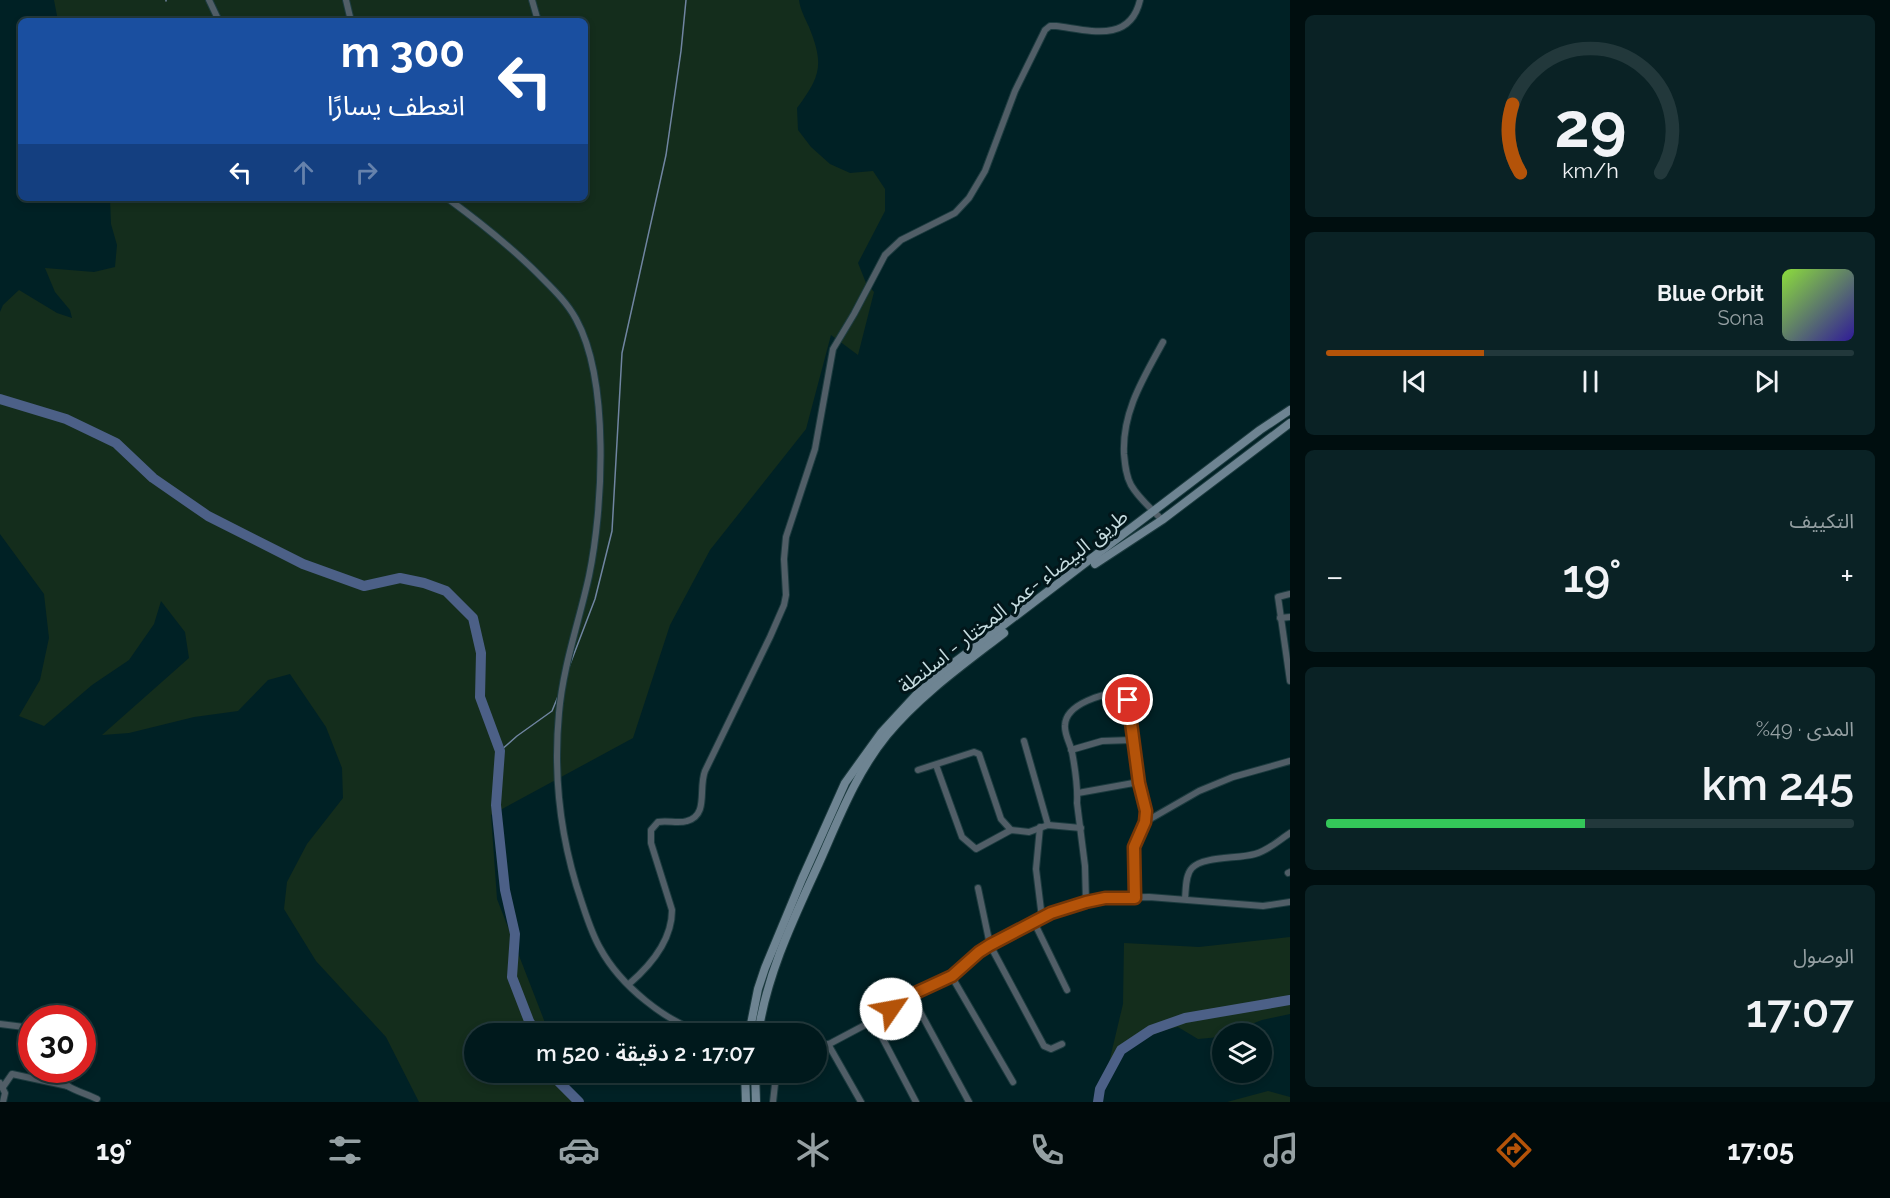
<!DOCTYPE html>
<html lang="ar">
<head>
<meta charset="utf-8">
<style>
  :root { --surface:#00191c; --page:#0a2225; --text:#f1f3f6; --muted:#95a0a3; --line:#22383b; --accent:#b45309 }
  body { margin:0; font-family:Raleway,"Noto Sans Arabic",sans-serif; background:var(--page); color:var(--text); direction:rtl; height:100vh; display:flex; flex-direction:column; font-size:22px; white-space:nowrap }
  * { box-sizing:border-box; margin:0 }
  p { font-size:20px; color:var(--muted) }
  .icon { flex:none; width:33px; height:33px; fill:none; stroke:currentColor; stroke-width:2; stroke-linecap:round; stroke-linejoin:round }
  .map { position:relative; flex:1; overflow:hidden; direction:ltr }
  .details { display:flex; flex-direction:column; gap:15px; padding:15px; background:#000e0f; width:600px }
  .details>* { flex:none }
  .top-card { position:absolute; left:18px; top:18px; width:570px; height:183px; border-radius:9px; box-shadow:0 3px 9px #0003,0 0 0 2px var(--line); direction:rtl; background:#1a4fa0; color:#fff; overflow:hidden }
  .controls { position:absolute; left:1212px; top:1023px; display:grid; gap:12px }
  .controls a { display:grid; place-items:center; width:60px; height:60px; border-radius:50%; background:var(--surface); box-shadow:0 3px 9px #0003,0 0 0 2px var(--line); font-size:30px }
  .speed { position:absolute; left:18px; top:1005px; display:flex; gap:12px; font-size:30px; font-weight:700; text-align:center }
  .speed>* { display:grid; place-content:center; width:78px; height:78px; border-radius:50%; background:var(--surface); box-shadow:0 3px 9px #0003,0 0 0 2px var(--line); line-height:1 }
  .speed .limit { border:9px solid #d22; background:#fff; color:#111 }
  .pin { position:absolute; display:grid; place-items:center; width:51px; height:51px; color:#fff; margin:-26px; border:3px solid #fff; border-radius:50%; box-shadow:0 2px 6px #0007 }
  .me { position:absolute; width:66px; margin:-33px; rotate:57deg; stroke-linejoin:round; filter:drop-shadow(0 0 4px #0008) }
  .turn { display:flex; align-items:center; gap:21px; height:126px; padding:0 24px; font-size:27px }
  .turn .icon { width:78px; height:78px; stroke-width:2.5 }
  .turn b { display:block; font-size:42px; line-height:51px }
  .lanes { display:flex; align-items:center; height:57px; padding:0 24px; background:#0003; justify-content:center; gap:30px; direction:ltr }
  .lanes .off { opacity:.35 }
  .big { font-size:45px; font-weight:600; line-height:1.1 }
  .details .widget { flex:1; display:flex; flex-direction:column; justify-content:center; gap:9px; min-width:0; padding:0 21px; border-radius:9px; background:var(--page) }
  .details .dial { align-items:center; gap:0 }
  .dial svg { height:156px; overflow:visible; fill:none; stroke:var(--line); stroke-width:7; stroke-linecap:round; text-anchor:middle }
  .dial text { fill:var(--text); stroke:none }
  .song { display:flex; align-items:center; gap:18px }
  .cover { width:72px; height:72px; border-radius:9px; background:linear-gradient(135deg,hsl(90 70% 55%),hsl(250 70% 35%)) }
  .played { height:6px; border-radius:3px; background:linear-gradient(90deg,var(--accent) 30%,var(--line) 30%) }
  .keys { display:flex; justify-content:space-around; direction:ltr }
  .heat { display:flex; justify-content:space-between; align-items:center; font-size:33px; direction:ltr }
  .charge { height:9px; border-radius:4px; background:linear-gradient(90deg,#34c759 49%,var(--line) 0) }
  .trip { position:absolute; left:464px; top:1023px; width:363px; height:60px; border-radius:30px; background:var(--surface); box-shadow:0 3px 9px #0003,0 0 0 2px var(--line); font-weight:600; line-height:60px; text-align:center; direction:rtl }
  .tab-bar { display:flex; height:96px; justify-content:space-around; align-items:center; background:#000a0b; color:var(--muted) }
  .tab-bar .icon { width:42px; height:42px }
  .tab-bar .on { color:var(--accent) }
  .tab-bar b { font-size:27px; color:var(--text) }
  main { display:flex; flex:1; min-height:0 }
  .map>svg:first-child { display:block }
</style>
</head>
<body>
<main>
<section class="details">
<div class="widget dial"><svg viewBox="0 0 100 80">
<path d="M14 69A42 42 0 1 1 86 69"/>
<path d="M14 69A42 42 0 0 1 10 34" stroke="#b45309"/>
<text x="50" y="56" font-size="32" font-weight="700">29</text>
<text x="50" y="72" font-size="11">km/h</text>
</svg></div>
<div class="widget">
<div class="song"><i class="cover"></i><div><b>Blue Orbit</b><p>Sona</p></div></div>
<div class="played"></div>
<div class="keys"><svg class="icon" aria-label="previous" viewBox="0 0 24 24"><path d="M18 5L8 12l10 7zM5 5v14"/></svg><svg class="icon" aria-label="pause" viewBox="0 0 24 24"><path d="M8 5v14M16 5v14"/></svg><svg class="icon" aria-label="next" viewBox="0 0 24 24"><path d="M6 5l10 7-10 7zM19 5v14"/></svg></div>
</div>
<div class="widget"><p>التكييف</p>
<div class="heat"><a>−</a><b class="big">19°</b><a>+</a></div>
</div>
<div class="widget"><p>المدى · 49%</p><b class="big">245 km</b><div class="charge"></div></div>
<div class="widget"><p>الوصول</p><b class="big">17:07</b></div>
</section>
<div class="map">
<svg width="1290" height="1102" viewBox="0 0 1290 1102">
  <rect width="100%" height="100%" fill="#002125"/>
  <g fill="#142d1c">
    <path d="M54,0H799C800,9 805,18 809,27C824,64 821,76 797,108L798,130L811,147L830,164L850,173L873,171L885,189V211L858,263L866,283L874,292L858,355L831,335L806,429L710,550L670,625L633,738L491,815L497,899L549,1033L474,1034V1072L564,1073L575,1102H419L386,1037L316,961L284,909L287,882L307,844L343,798L342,768L326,727L290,674L268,680L238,711L194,717L129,733L102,735L189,658L185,632L161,601L154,624L129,660L92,685L44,726L19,716L40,680L49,638L44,594L0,534V312L3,305L19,290L57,313L72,318L70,310L55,292L45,268L94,272L115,267L117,245L111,224L110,198H585V21H58Z"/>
    <path d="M1290,937V1014L1262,1020L1228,1033L1222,1034L1220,1037L1198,1039L1178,1027C1145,1034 1133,1046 1108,1067L1123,1004L1124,943L1199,947Z"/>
    <polygon points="1268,1091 1290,1097 1290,1102 1227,1102"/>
  </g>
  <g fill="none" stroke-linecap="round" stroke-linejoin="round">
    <g stroke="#7085a1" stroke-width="1.5">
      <polyline points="166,1 166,0"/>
      <polyline points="569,667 595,599 612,531 622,353 666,155 681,51 686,0"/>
      <polyline points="500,751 517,736 552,711 559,694"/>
    </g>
    <g stroke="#4c6087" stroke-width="10">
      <polyline points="0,399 66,419 116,443 153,478 208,516 303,564 364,586 400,578 424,583 446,591 473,618 481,653 480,697 500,751 496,805 505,890 515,934 512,977 529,1021 537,1034"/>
      <polyline points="556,1072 559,1082 579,1102"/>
      <polyline points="1098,1102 1100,1089 1121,1050 1151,1030 1185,1018 1290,1000"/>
    </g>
    <g stroke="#1c3b3f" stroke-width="8">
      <g id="minor">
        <polyline points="209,0 219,21"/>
        <polyline points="346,0 351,21"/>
        <polyline points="532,0 538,21"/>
        <path d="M447,198C481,223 513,248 543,279C555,291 568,304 576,319C610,381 603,509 589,576C579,622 563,666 559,713C553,777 561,842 582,903C587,918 592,934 600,948C620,985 666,1023 707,1034"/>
        <path d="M1162,520C1152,509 1139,499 1131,485C1126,476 1125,465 1124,454C1122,412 1143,379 1163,342"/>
        <polyline points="1290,594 1278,597 1290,681"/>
        <polyline points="1280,618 1290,617"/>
        <polyline points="1024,741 1048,825"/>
        <polyline points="1071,750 1102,741 1132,740"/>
        <polyline points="936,765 962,837 976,849 1011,830 1029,832 1048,825 1081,828"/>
        <polyline points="918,770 974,752 979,754 1001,819 1011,830"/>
        <polyline points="1078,793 1139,782"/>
        <polyline points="1145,822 1199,791 1233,777 1290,761"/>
        <polyline points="1040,827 1036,869 1042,918"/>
        <polyline points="1288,873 1290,872"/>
        <polyline points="978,888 990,945 1044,1046 1051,1049 1062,1044"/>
        <path d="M1185,899C1186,890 1185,875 1192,868C1203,856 1238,859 1255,854C1269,850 1278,841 1290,833"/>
        <path d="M1086,902L1085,866L1077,803C1078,786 1075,768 1072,752C1070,743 1064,734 1065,725C1066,703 1104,694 1121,691L1127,696L1139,782L1146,811L1145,822L1134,847L1135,898"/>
        <polyline points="1034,922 1067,990"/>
        <polyline points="952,977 1013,1082"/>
        <path d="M629,984C650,966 672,940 672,910L651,843V830L658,822C668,820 678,824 687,821C709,815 698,789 705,771L770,637L784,605L786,595L784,559L786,537L815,449L833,349L854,314L885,255L901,240L955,213L969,198L985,171L1015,91L1045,30L1050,26H1056C1088,30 1130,44 1140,0"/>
        <polyline points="911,995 969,1102"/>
        <polyline points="873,1020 916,1102"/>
        <polyline points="0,1024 32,1028"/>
        <polyline points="828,1044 861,1102"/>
        <polyline points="816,1051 880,1017 911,995 952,977 979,952 990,945 1051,913 1086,902 1105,898 1149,897 1263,906 1290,902"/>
        <path d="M51,1070C60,1087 80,1091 97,1099"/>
        <polyline points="709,1072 716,1074 745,1073"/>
        <polyline points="0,1083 5,1093 3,1102"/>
        <polyline points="3,1087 12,1074 68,1086"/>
        <polyline points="773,1102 775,1084 783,1072"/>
      </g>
    </g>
    <g stroke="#1c3b3f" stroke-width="10">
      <g id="secondary">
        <polyline points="1095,564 1162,520 1290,423"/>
        <polyline points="749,1034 758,989 765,968 802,879 845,783 881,733 917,694 955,662 1260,430 1290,410"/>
        <path d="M758,1034C767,973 794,918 819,863C839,818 856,773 887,735C920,695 964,664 1004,633"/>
        <polyline points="745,1072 746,1102"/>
        <polyline points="755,1072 756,1102"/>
      </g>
    </g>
    <use href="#minor" stroke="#515e67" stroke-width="6"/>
    <use href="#secondary" stroke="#6e8492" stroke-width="8"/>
  </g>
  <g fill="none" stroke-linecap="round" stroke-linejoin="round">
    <g stroke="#753606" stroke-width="15">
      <polyline id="route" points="891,1009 911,995 952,976 979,952 990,945 1051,913 1086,902 1105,898 1135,898 1134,847 1145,822 1146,811 1139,783 1128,700"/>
    </g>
    <use href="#route" stroke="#b45309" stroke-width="10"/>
  </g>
  <g text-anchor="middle" stroke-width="6" stroke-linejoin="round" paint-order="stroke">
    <g font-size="20" fill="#c5dbdf" stroke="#02161a">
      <text transform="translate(1013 601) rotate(-38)" y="7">طريق البيضاء -عمر المختار - اسلنطة</text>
    </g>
  </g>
</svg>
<div class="controls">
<a><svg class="icon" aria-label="layers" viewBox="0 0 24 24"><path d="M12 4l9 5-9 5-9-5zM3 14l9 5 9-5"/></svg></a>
</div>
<div class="speed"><div class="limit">30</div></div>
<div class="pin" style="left:1128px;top:700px;background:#d93025"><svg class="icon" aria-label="arrive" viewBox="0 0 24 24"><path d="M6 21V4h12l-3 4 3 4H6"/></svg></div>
<svg class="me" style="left:891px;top:1009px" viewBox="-20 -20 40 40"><circle r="19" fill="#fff"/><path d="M0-13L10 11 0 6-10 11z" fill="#b45309"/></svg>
<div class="trip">17:07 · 2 دقيقة · 520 m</div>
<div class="top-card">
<div class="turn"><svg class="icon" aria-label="left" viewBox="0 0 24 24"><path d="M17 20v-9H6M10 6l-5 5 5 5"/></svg><div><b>300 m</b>انعطف يسارًا</div></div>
<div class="lanes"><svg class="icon" aria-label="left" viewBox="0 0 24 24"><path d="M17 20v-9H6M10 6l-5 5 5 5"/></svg><svg class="icon off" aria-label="ahead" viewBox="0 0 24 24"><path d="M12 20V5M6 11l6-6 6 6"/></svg><svg class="icon off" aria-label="right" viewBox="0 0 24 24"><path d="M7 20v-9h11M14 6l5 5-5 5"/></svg></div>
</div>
</div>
</main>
<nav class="tab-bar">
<b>17:05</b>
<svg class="icon on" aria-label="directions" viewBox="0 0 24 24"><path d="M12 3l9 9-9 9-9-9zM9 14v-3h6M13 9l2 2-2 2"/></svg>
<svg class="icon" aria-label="music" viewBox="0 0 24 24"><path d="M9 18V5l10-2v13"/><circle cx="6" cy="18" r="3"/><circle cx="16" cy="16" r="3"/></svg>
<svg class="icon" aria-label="phone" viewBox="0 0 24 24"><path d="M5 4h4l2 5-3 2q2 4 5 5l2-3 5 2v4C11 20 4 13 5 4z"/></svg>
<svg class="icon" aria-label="climate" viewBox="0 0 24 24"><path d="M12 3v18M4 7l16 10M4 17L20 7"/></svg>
<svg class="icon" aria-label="car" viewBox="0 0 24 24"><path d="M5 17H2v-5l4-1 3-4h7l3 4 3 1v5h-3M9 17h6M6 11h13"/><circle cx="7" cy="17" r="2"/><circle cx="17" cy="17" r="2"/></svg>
<svg class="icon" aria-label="filters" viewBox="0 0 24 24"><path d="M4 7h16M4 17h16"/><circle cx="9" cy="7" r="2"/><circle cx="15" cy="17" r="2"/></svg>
<b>19°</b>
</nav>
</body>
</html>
